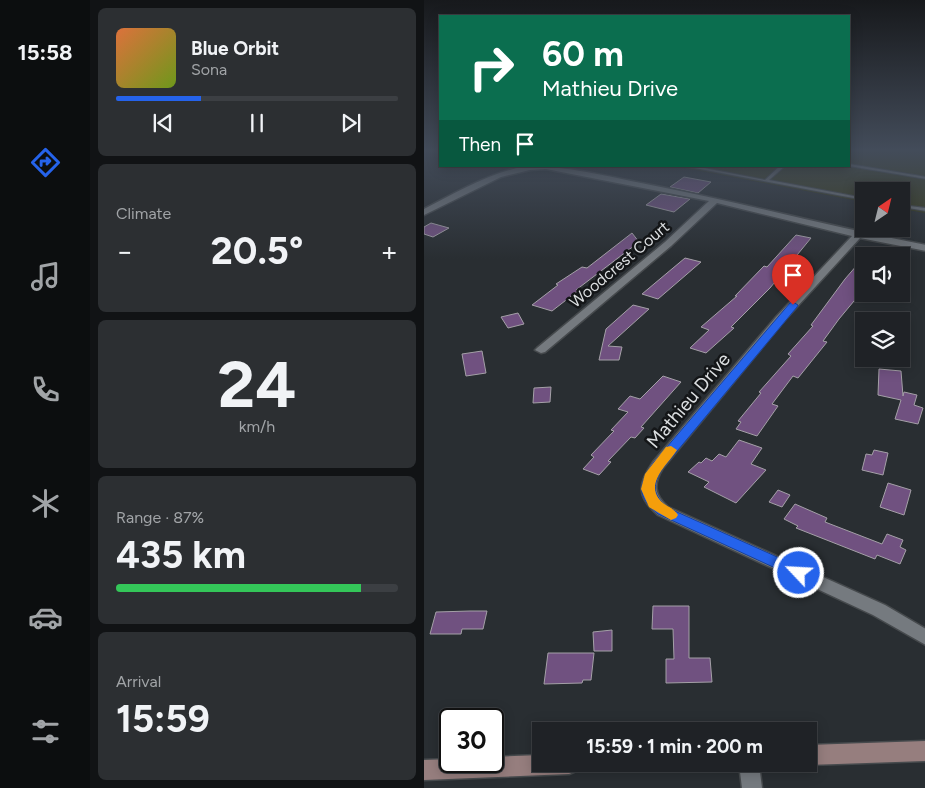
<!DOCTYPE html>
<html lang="en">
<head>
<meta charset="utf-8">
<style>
  :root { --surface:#1f2226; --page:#2c2f32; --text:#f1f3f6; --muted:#a1a4a7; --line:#3c3f43; --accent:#2563eb }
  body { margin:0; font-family:Figtree,sans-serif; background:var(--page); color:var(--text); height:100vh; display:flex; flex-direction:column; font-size:19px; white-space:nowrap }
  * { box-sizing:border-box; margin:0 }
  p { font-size:16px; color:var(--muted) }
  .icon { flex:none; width:28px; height:28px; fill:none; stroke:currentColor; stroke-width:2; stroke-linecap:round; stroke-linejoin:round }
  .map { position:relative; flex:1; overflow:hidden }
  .panel { display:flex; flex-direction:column; gap:8px; padding:8px; background:#111315; width:334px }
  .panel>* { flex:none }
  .top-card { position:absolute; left:15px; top:15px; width:411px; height:152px; border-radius:0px; box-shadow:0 2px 12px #0003,0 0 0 1px var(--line); background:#0b6e4f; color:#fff; overflow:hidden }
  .needle { width:32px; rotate:35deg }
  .tools { position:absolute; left:431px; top:182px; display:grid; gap:10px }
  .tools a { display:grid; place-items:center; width:55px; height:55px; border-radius:0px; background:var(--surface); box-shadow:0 2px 12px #0003,0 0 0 1px var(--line); font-size:25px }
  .speed { position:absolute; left:15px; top:708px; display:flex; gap:10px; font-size:25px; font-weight:700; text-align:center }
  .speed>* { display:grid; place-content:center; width:65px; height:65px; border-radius:50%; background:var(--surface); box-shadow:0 2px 12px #0003,0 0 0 1px var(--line); line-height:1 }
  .speed .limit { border:2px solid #111; border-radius:8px; background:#fff; color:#111 }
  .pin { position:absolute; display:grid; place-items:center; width:42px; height:42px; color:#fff; margin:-51px -21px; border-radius:50% 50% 50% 0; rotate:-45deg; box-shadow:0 0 5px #0007 }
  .pin .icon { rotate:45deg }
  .me { position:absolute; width:55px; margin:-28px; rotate:295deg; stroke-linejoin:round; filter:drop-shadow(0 0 4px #0008) }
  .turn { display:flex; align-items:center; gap:18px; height:105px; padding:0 20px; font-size:22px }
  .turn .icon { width:65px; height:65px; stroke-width:2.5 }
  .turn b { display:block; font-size:35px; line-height:42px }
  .then { display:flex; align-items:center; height:48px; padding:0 20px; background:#0003; gap:10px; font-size:19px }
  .big { font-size:38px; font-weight:700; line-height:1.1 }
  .panel .card { flex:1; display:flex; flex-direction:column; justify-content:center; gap:8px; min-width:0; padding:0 18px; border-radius:8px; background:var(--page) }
  .panel .dial { align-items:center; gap:0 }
  .dial b { font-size:65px; line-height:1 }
  .song { display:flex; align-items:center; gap:15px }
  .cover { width:60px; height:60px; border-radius:8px; background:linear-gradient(135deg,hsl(20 70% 55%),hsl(80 70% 35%)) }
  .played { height:5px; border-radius:2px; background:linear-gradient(90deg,var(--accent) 30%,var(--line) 30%) }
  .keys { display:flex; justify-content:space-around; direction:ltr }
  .heat { display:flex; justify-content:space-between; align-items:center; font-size:28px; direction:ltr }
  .charge { height:8px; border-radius:4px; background:linear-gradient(90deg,#34c759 87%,var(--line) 0) }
  .trip { position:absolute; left:108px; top:722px; width:285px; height:50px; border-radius:0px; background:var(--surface); box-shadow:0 2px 12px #0003,0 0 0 1px var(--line); font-weight:700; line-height:50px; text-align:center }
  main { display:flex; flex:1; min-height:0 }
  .tabs { display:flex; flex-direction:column; width:90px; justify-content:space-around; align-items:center; background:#0c0e0f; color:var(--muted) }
  .tabs .icon { width:35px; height:35px }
  .tabs .current { color:var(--accent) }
  .tabs b { font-size:22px; color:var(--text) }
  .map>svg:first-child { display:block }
</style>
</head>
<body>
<main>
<nav class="tabs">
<b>15:58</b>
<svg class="icon current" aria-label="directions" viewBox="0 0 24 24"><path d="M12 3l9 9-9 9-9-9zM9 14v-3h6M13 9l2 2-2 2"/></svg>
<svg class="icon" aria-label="music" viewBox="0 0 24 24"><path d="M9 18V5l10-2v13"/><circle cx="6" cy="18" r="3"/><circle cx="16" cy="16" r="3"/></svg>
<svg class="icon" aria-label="phone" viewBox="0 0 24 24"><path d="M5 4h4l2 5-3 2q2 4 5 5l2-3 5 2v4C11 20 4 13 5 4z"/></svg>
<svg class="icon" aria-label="climate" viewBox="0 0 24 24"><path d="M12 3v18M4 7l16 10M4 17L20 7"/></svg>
<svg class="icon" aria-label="car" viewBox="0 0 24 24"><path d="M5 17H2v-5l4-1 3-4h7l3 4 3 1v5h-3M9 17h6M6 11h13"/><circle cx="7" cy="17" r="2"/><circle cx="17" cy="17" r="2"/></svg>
<svg class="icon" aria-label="filters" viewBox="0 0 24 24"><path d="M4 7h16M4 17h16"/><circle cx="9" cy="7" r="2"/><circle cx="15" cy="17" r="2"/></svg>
</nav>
<section class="panel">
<div class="card">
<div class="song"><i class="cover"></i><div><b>Blue Orbit</b><p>Sona</p></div></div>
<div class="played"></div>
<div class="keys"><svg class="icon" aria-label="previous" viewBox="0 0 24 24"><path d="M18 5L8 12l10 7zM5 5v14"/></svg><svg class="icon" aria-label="pause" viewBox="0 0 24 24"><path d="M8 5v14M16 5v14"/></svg><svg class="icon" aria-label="next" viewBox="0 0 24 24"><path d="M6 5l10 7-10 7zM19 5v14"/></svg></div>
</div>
<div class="card"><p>Climate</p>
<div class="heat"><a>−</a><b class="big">20.5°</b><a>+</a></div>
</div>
<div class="card dial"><b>24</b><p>km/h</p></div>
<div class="card"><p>Range · 87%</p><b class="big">435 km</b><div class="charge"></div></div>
<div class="card"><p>Arrival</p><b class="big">15:59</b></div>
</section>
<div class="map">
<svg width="502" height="788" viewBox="0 0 502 788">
  <rect width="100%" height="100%" fill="#292e32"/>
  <polygon fill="#383b18" points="425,149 501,149 501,213 478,209 478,191 440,191 440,202 251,166 425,166"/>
  <g fill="#705180" stroke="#a4a0a7">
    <polygon points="260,177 287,182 274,193 246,187"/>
    <polygon points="237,194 266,199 250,212 222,205"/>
    <polygon points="7,223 25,228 9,237 0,234 0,227"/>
    <polygon points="208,233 215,242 152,290 155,290 128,311 108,305 134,285 132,284 158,267 163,268"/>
    <polygon points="372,235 387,238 346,288 307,327 310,328 282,353 266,348 285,330 277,327 313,296 311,296 340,266 343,267"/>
    <polygon points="440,257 440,289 415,319 399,341 403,342 374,378 369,376 348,404 354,406 333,436 312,429 317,422 314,421 337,393 335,392 367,356 364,354 389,326 387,325 421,279"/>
    <polygon points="261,258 277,262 234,299 218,294"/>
    <polygon points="209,305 225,309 184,346 198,347 195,360 175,360 182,329"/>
    <polygon points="94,313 100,324 84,328 77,317"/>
    <polygon points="58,351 62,373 42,376 38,354"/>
    <polygon points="455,369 477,371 479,396 480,392 493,395 490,405 499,408 494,424 471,419 477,400 454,395"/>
    <polygon points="239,376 257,382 217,427 220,428 211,438 207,437 184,461 187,462 175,475 159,469 170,457 167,455 190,431 187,430 204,412 194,409 206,396 216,399"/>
    <polygon points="127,387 126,402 109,403 110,388"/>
    <polygon points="315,440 338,448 327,464 342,470 312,503 280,487 285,482 264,472 275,462 277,463 282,458 288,461 295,454 302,457"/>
    <polygon points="450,450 464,453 459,475 438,470 442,454 448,455"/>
    <polygon points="464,483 487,490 480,515 456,507"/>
    <polygon points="354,490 366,495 358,507 345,502"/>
    <polygon points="371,504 403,518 401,522 458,544 463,534 479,540 476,547 482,550 476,564 453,555 451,559 372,528 374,526 360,519"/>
    <polygon points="229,606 265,606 265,658 286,658 288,682 242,683 242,659 250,659 249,629 228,629"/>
    <polygon points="46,611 63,611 59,629 38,629 37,634 6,634 12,612"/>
    <polygon points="188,630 188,651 170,651 169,632"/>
    <polygon points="124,653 170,653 167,680 159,680 158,683 120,684"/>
  </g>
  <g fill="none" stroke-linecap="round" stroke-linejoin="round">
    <g stroke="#464a4d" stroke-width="2">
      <g id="service">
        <polygon points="425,164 502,177 502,179 425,166"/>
        <polygon points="260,166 270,166 341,180 356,166 361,166 345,180 440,198 440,200"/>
        <polygon points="478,205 502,208 502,211 478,207"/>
      </g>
    </g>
    <g stroke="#464a4d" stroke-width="3">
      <g id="minor">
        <path d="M102,166C143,166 182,176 222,184C316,202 408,227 502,245V251L436,238L360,321L239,468C229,484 230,495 244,507L461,605L502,629V645L449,615L234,515C212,496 214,484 229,462L352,317L428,236L293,203L247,246L121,352L117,353L111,350L113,348L241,242L285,201L122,169L106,170L77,177L0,215V209C33,192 65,173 102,166Z"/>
        <polygon points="315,764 335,764 338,788 318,788"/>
      </g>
    </g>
    <g stroke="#464a4d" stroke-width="3">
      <g id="secondary">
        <polygon points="502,741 502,761 384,765 381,764 384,764 384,745"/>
        <polygon points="116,755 116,764 155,764 152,771 145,774 0,780 0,760 26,759 26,761 69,761 69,757"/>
      </g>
    </g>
    <use href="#service" fill="#757a7f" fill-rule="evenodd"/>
    <use href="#minor" fill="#757a7f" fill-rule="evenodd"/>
    <use href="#secondary" fill="#967e7e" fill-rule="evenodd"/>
  </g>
  <linearGradient id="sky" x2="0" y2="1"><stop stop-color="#17191c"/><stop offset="0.58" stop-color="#434c5a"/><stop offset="1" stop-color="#434c5a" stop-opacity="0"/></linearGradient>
  <rect width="502" height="259" fill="url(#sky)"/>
  <path fill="#2563eb" stroke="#184099" d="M369,302L374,305L373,307L239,468C228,485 228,494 244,508L380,569L382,573L380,578L375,579L234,514C211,495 215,484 230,462L366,303Z"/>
  <path fill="#f59e0b" d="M247,446L253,450C244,464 222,482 235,499C240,506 249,507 254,515L252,518L247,520L225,507L217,489L221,474L242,447Z"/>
  <g text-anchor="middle" stroke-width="5" stroke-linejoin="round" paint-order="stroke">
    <g font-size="16" fill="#dbdee0" stroke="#141618">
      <text transform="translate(195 264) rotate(-40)" y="6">Woodcrest Court</text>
    </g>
    <g font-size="19" fill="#dbdee0" stroke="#141618">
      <text transform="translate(264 400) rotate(-50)" y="7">Mathieu Drive</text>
    </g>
  </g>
</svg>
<div class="tools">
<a><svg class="needle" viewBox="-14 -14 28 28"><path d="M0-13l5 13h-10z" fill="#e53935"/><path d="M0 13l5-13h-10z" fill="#a1a4a7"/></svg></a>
<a><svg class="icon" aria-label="sound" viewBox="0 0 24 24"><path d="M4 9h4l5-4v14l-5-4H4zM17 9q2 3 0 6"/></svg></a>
<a><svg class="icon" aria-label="layers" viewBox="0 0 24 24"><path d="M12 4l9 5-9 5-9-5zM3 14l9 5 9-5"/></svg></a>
</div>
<div class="speed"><div class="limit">30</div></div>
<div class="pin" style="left:369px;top:305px;background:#d93025"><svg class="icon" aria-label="arrive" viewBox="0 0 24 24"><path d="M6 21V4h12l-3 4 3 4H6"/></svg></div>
<svg class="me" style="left:375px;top:573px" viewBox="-20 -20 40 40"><circle r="17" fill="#2563eb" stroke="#fff" stroke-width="3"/><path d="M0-11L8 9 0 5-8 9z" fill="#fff"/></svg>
<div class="trip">15:59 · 1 min · 200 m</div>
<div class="top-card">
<div class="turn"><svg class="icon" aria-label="right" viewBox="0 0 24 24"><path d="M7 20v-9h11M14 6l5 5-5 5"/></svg><div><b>60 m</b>Mathieu Drive</div></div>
<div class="then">Then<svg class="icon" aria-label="arrive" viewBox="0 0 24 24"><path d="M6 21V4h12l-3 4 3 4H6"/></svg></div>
</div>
</div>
</main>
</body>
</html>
